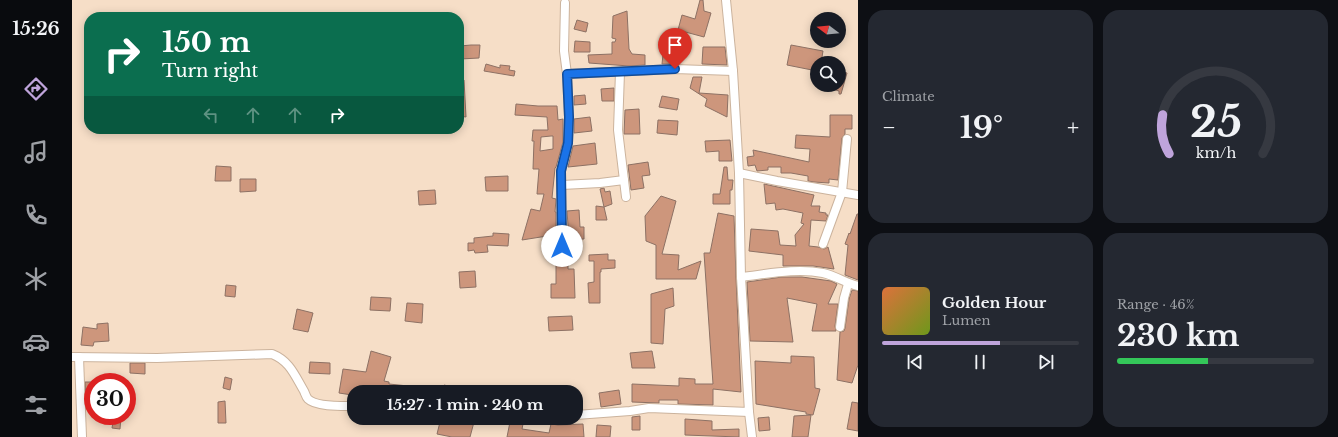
<!DOCTYPE html>
<html lang="en">
<head>
<meta charset="utf-8">
<style>
  :root { --surface:#171b24; --page:#242831; --text:#f1f3f6; --muted:#9ea1a6; --line:#363941; --accent:#bfa4db }
  body { margin:0; font-family:"Libre Baskerville",serif; background:var(--page); color:var(--text); height:100vh; display:flex; flex-direction:column; font-size:15px; white-space:nowrap }
  * { box-sizing:border-box; margin:0 }
  p { font-size:13px; color:var(--muted) }
  .icon { flex:none; width:22px; height:22px; fill:none; stroke:currentColor; stroke-width:2; stroke-linecap:round; stroke-linejoin:round }
  .map { position:relative; flex:1; overflow:hidden }
  .side { display:flex; flex-direction:column; gap:10px; padding:10px; background:#0d0f14; width:480px }
  .side>* { flex:none }
  .top-card { position:absolute; left:12px; top:12px; width:380px; height:122px; border-radius:16px; box-shadow:0 2px 10px #0003; background:#0b6e4f; color:#fff; overflow:hidden }
  .needle { width:26px; rotate:286deg }
  .buttons { position:absolute; left:738px; top:12px; display:grid; gap:8px }
  .buttons a { display:grid; place-items:center; width:36px; height:36px; border-radius:50%; background:var(--surface); box-shadow:0 2px 10px #0003; font-size:20px }
  .speed { position:absolute; left:12px; top:373px; display:flex; gap:8px; font-size:20px; font-weight:700; text-align:center }
  .speed>* { display:grid; place-content:center; width:52px; height:52px; border-radius:50%; background:var(--surface); box-shadow:0 2px 10px #0003; line-height:1 }
  .speed .limit { border:6px solid #d22; background:#fff; color:#111 }
  .pin { position:absolute; display:grid; place-items:center; width:34px; height:34px; color:#fff; margin:-41px -17px; border-radius:50% 50% 50% 0; rotate:-45deg; box-shadow:0 0 4px #0007 }
  .pin .icon { rotate:45deg }
  .me { position:absolute; width:44px; margin:-22px; rotate:0deg; stroke-linejoin:round; filter:drop-shadow(0 0 3px #0008) }
  .turn { display:flex; align-items:center; gap:14px; height:84px; padding:0 12px; font-size:18px }
  .turn .icon { width:52px; height:52px; stroke-width:2.5 }
  .turn b { display:block; font-size:28px; line-height:34px }
  .lanes { display:flex; align-items:center; height:38px; padding:0 12px; background:#0003; justify-content:center; gap:20px; direction:ltr }
  .lanes .off { opacity:.35 }
  .big { font-size:30px; font-weight:700; line-height:1.1 }
  .side .card { flex:1; display:flex; flex-direction:column; justify-content:center; gap:6px; min-width:0; padding:0 14px; border-radius:16px; background:var(--page) }
  .side .dial { align-items:center; gap:0 }
  .dial svg { height:104px; overflow:visible; fill:none; stroke:var(--line); stroke-width:7; stroke-linecap:round; text-anchor:middle }
  .dial text { fill:var(--text); stroke:none }
  .song { display:flex; align-items:center; gap:12px }
  .cover { width:48px; height:48px; border-radius:6px; background:linear-gradient(135deg,hsl(20 70% 55%),hsl(80 70% 35%)) }
  .played { height:4px; border-radius:2px; background:linear-gradient(90deg,var(--accent) 60%,var(--line) 60%) }
  .keys { display:flex; justify-content:space-around; direction:ltr }
  .heat { display:flex; justify-content:space-between; align-items:center; font-size:22px; direction:ltr }
  .charge { height:6px; border-radius:3px; background:linear-gradient(90deg,#34c759 46%,var(--line) 0) }
  .side .tiles { flex:1; display:grid; gap:10px; grid-template-columns:repeat(2,1fr) }
  .trip { position:absolute; left:275px; top:385px; width:236px; height:40px; border-radius:16px; background:var(--surface); box-shadow:0 2px 10px #0003; font-weight:700; line-height:40px; text-align:center }
  main { display:flex; flex:1; min-height:0 }
  .tabs { display:flex; flex-direction:column; width:72px; justify-content:space-around; align-items:center; background:#090b0e; color:var(--muted) }
  .tabs .icon { width:28px; height:28px }
  .tabs .selected { color:var(--accent) }
  .tabs b { font-size:18px; color:var(--text) }
  .map>svg:first-child { display:block }
</style>
</head>
<body>
<main>
<nav class="tabs">
<b>15:26</b>
<svg class="icon selected" aria-label="directions" viewBox="0 0 24 24"><path d="M12 3l9 9-9 9-9-9zM9 14v-3h6M13 9l2 2-2 2"/></svg>
<svg class="icon" aria-label="music" viewBox="0 0 24 24"><path d="M9 18V5l10-2v13"/><circle cx="6" cy="18" r="3"/><circle cx="16" cy="16" r="3"/></svg>
<svg class="icon" aria-label="phone" viewBox="0 0 24 24"><path d="M5 4h4l2 5-3 2q2 4 5 5l2-3 5 2v4C11 20 4 13 5 4z"/></svg>
<svg class="icon" aria-label="climate" viewBox="0 0 24 24"><path d="M12 3v18M4 7l16 10M4 17L20 7"/></svg>
<svg class="icon" aria-label="car" viewBox="0 0 24 24"><path d="M5 17H2v-5l4-1 3-4h7l3 4 3 1v5h-3M9 17h6M6 11h13"/><circle cx="7" cy="17" r="2"/><circle cx="17" cy="17" r="2"/></svg>
<svg class="icon" aria-label="filters" viewBox="0 0 24 24"><path d="M4 7h16M4 17h16"/><circle cx="9" cy="7" r="2"/><circle cx="15" cy="17" r="2"/></svg>
</nav>
<div class="map">
<svg width="786" height="437" viewBox="0 0 786 437">
  <rect width="100%" height="100%" fill="#f6dec7"/>
  <g fill="#cd967c" stroke="#8d7164" fill-rule="evenodd">
    <polygon points="628,0 631,0 632,11 639,13 632,37 606,30 610,15 623,19"/>
    <polygon points="555,11 557,49 560,54 573,55 573,65 557,66 517,63 516,55 540,54 540,42 543,42 544,39 540,38 541,16"/>
    <polygon points="505,20 516,23 514,32 502,29"/>
    <polygon points="503,41 518,42 518,52 502,52"/>
    <polygon points="399,45 408,45 407,58 388,59 388,46"/>
    <polygon points="592,45 606,46 604,64 590,64"/>
    <polygon points="719,45 751,51 749,63 745,63 745,71 715,65"/>
    <polygon points="631,47 653,47 655,65 630,64"/>
    <polygon points="414,64 428,68 428,65 438,66 437,70 443,71 442,76 412,71"/>
    <polygon points="767,71 775,73 769,94 767,94 767,91 753,87 753,85 767,85"/>
    <polygon points="621,77 630,77 627,93 656,95 655,117 633,106 635,99 618,88"/>
    <polygon points="387,80 392,80 394,117 387,116"/>
    <polygon points="542,88 542,101 530,101 529,89"/>
    <polygon points="513,95 514,104 502,105 502,96"/>
    <polygon points="590,96 607,99 605,110 587,107"/>
    <path d="M444,104L466,106H485L486,120L491,119V142L484,167L483,168L480,198L484,199L483,212H484V249L490,251V261L496,260V269H502L503,298H479V284H484V262H478V237L475,238V236L450,240L459,209L468,211L472,194H465L467,169H461L462,141H460L461,130H476L475,117L443,115ZM479,136H481V149L468,151L469,137Z"/>
    <polygon points="567,109 568,134 552,134 553,110"/>
    <polygon points="758,115 780,115 780,129 773,129 773,134 770,138 766,180 757,179 757,183 742,182 736,181 736,176 719,173 709,173 709,167 696,167 696,170 685,171 683,165 676,166 675,157 682,156 681,150 737,162 738,149 723,148 724,135 758,137"/>
    <polygon points="518,117 520,131 502,133 502,119"/>
    <polygon points="586,120 606,121 605,135 585,133"/>
    <polygon points="658,140 660,161 647,161 647,151 634,152 633,141"/>
    <polygon points="523,143 525,164 496,167 501,146"/>
    <polygon points="576,162 578,175 570,176 572,188 559,190 556,165"/>
    <polygon points="144,166 159,167 159,181 143,181"/>
    <polygon points="652,167 655,167 656,180 661,180 660,190 658,190 658,204 641,204 641,194 648,194"/>
    <polygon points="436,176 436,191 414,191 413,177"/>
    <polygon points="168,179 184,179 184,191 168,192"/>
    <polygon points="692,184 742,195 739,206 748,206 747,212 754,213 754,215 756,215 754,221 739,220 737,246 746,247 752,249 756,247 762,269 741,266 711,266 711,255 677,251 679,229 706,231 708,245 724,246 723,235 732,224 729,223 731,213 711,209 704,210 703,203 694,204"/>
    <polygon points="532,188 533,192 538,191 540,204 532,207 528,189"/>
    <polygon points="363,190 364,204 347,205 346,191"/>
    <polygon points="589,196 604,201 590,254 607,255 606,270 629,261 624,279 584,279 584,245 574,241 573,216"/>
    <polygon points="524,206 532,207 535,220 524,220"/>
    <polygon points="507,210 508,227 512,227 512,239 497,239 495,211"/>
    <polygon points="646,213 662,216 664,277 669,392 641,389 641,405 606,404 606,400 587,400 587,403 560,402 560,384 607,386 607,378 623,379 623,384 641,384 632,253 638,253"/>
    <polygon points="785,214 786,214 786,280 773,275 776,245 773,244 777,233 778,234"/>
    <polygon points="421,233 437,234 436,246 415,245 416,252 403,253 402,250 396,251 396,243 402,243 402,238 421,236"/>
    <polygon points="536,254 536,260 543,260 543,268 529,269 529,272 528,272 528,303 517,303 516,283 522,282 522,261 517,261 517,255"/>
    <polygon points="403,271 404,287 388,288 387,272"/>
    <polygon points="710,277 730,277 759,281 765,284 756,304 766,304 763,326 764,331 740,331 745,304 715,298 721,342 678,341 675,282"/>
    <polygon points="154,285 164,286 163,297 153,296"/>
    <polygon points="601,288 602,306 593,309 591,344 579,343 579,294"/>
    <polygon points="780,290 786,291 786,365 780,383 765,380 768,332 772,331 773,328 777,299"/>
    <polygon points="299,297 319,298 318,311 298,310"/>
    <polygon points="335,303 351,304 350,323 333,321"/>
    <polygon points="225,309 241,313 236,332 221,329"/>
    <polygon points="500,316 501,330 477,331 476,317"/>
    <polygon points="36,323 37,341 22,342 21,346 9,345 11,327 25,329 25,324"/>
    <polygon points="299,351 319,357 312,381 317,382 317,384 336,386 335,392 292,392 281,390 280,395 267,393 271,369 294,372"/>
    <polygon points="580,351 583,368 560,368 558,353"/>
    <polygon points="719,356 742,357 743,388 748,389 741,415 734,414 734,412 684,404 683,361 719,363"/>
    <polygon points="238,362 258,363 258,374 237,373"/>
    <polygon points="58,363 73,363 73,374 58,373"/>
    <polygon points="153,377 160,379 158,390 151,388"/>
    <polygon points="13,382 21,382 21,397 14,397"/>
    <polygon points="372,385 392,390 391,392 370,392"/>
    <polygon points="547,390 549,404 529,407 527,393"/>
    <polygon points="153,401 154,423 146,423 146,402"/>
    <polygon points="780,402 786,403 786,431 775,429"/>
    <polygon points="739,415 736,437 720,437 722,416"/>
    <polygon points="42,416 49,416 48,429 40,428"/>
    <polygon points="568,416 568,430 560,430 560,417"/>
    <polygon points="697,417 698,430 687,431 686,418"/>
    <polygon points="369,418 385,418 402,422 398,437 380,437 365,434"/>
    <polygon points="613,419 640,421 640,430 667,429 667,437 613,435"/>
    <polygon points="438,422 451,424 450,429 477,433 479,424 486,425 511,424 512,437 435,437"/>
    <polygon points="525,425 539,426 538,437 524,437"/>
  </g>
  <g fill="none" stroke-linecap="round" stroke-linejoin="round">
    <g stroke="#cbb39d" stroke-width="10">
      <g id="minor">
        <polyline points="548,72 546,130 554,197"/>
        <polyline points="495,74 603,69 661,71"/>
        <polyline points="667,173 705,181 786,195"/>
        <polyline points="490,185 528,183 552,180"/>
        <polyline points="751,244 770,192 775,139"/>
        <polyline points="490,246 489,171 496,143 497,117 495,74 492,51 493,3"/>
        <path d="M669,277C696,274 724,268 751,273C764,276 774,283 786,286"/>
        <polyline points="768,327 772,298 776,284"/>
        <path d="M0,357L85,358L200,354C218,361 223,376 232,391C233,393 234,397 236,399C244,407 271,406 282,406"/>
        <polyline points="7,357 10,437"/>
        <polyline points="677,412 680,437"/>
        <polyline points="504,415 558,411 577,408 677,412 669,277 667,173 661,71 654,0"/>
      </g>
    </g>
    <use href="#minor" stroke="#fff" stroke-width="8"/>
  </g>
  <g fill="none" stroke-linecap="round" stroke-linejoin="round">
    <g stroke="#114b97" stroke-width="10">
      <polyline id="route" points="490,246 489,171 496,143 497,117 495,74 603,69"/>
    </g>
    <use href="#route" stroke="#1a73e8" stroke-width="7"/>
  </g>
</svg>
<div class="buttons">
<a><svg class="needle" viewBox="-14 -14 28 28"><path d="M0-13l5 13h-10z" fill="#e53935"/><path d="M0 13l5-13h-10z" fill="#9ea1a6"/></svg></a>
<a><svg class="icon" aria-label="search" viewBox="0 0 24 24"><circle cx="10" cy="10" r="6"/><path d="M15 15l6 6"/></svg></a>
</div>
<div class="speed"><div class="limit">30</div></div>
<div class="pin" style="left:603px;top:69px;background:#d93025"><svg class="icon" aria-label="arrive" viewBox="0 0 24 24"><path d="M6 21V4h12l-3 4 3 4H6"/></svg></div>
<svg class="me" style="left:490px;top:246px" viewBox="-20 -20 40 40"><circle r="19" fill="#fff"/><path d="M0-13L10 11 0 6-10 11z" fill="#1a73e8"/></svg>
<div class="trip">15:27 · 1 min · 240 m</div>
<div class="top-card">
<div class="turn"><svg class="icon" aria-label="right" viewBox="0 0 24 24"><path d="M7 20v-9h11M14 6l5 5-5 5"/></svg><div><b>150 m</b>Turn right</div></div>
<div class="lanes"><svg class="icon off" aria-label="left" viewBox="0 0 24 24"><path d="M17 20v-9H6M10 6l-5 5 5 5"/></svg><svg class="icon off" aria-label="ahead" viewBox="0 0 24 24"><path d="M12 20V5M6 11l6-6 6 6"/></svg><svg class="icon off" aria-label="ahead" viewBox="0 0 24 24"><path d="M12 20V5M6 11l6-6 6 6"/></svg><svg class="icon" aria-label="right" viewBox="0 0 24 24"><path d="M7 20v-9h11M14 6l5 5-5 5"/></svg></div>
</div>
</div>
<section class="side">
<div class="tiles">
<div class="card"><p>Climate</p>
<div class="heat"><a>−</a><b class="big">19°</b><a>+</a></div>
</div>
<div class="card dial"><svg viewBox="0 0 100 80">
<path d="M14 69A42 42 0 1 1 86 69"/>
<path d="M14 69A42 42 0 0 1 9 39" stroke="#bfa4db"/>
<text x="50" y="56" font-size="32" font-weight="700">25</text>
<text x="50" y="72" font-size="11">km/h</text>
</svg></div>
<div class="card">
<div class="song"><i class="cover"></i><div><b>Golden Hour</b><p>Lumen</p></div></div>
<div class="played"></div>
<div class="keys"><svg class="icon" aria-label="previous" viewBox="0 0 24 24"><path d="M18 5L8 12l10 7zM5 5v14"/></svg><svg class="icon" aria-label="pause" viewBox="0 0 24 24"><path d="M8 5v14M16 5v14"/></svg><svg class="icon" aria-label="next" viewBox="0 0 24 24"><path d="M6 5l10 7-10 7zM19 5v14"/></svg></div>
</div>
<div class="card"><p>Range · 46%</p><b class="big">230 km</b><div class="charge"></div></div>
</div>
</section>
</main>
</body>
</html>
